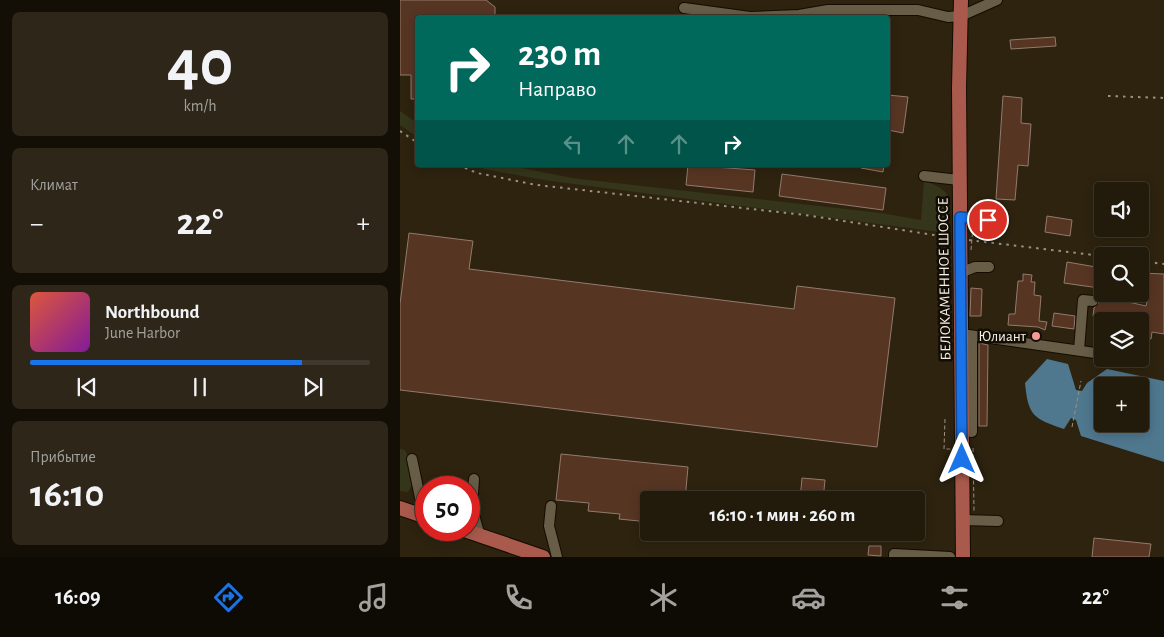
<!DOCTYPE html>
<html lang="ru">
<head>
<meta charset="utf-8">
<style>
  :root { --surface:#221a0b; --page:#2e2719; --text:#f1f3f6; --muted:#a2a19d; --line:#3f382c; --accent:#1a73e8 }
  body { margin:0; font-family:"Alegreya Sans",sans-serif; background:var(--page); color:var(--text); height:100vh; display:flex; flex-direction:column; font-size:19px; white-space:nowrap }
  * { box-sizing:border-box; margin:0 }
  p { font-size:16px; color:var(--muted) }
  .icon { flex:none; width:28px; height:28px; fill:none; stroke:currentColor; stroke-width:2; stroke-linecap:round; stroke-linejoin:round }
  .map { position:relative; flex:1; overflow:hidden }
  .drawer { display:flex; flex-direction:column; gap:12px; padding:12px; background:#130e06; width:400px }
  .drawer>* { flex:none }
  .hud { position:absolute; left:15px; top:15px; width:475px; height:152px; border-radius:5px; box-shadow:0 2px 12px #0003,0 0 0 1px var(--line); background:#00695c; color:#fff; overflow:hidden }
  .controls { position:absolute; left:694px; top:182px; display:grid; gap:10px }
  .controls a { display:grid; place-items:center; width:55px; height:55px; border-radius:5px; background:var(--surface); box-shadow:0 2px 12px #0003,0 0 0 1px var(--line); font-size:25px }
  .speed { position:absolute; left:15px; top:476px; display:flex; gap:10px; font-size:25px; font-weight:700; text-align:center }
  .speed>* { display:grid; place-content:center; width:65px; height:65px; border-radius:50%; background:var(--surface); box-shadow:0 2px 12px #0003,0 0 0 1px var(--line); line-height:1 }
  .speed .limit { border:8px solid #d22; background:#fff; color:#111 }
  .pin { position:absolute; display:grid; place-items:center; width:42px; height:42px; color:#fff; margin:-21px; border:2px solid #fff; border-radius:50%; box-shadow:0 1px 5px #0007 }
  .me { position:absolute; width:55px; margin:-28px; rotate:0deg; stroke-linejoin:round; filter:drop-shadow(0 0 4px #0008) }
  .turn { display:flex; align-items:center; gap:18px; height:105px; padding:0 20px; font-size:22px }
  .turn .icon { width:65px; height:65px; stroke-width:2.5 }
  .turn b { display:block; font-size:35px; line-height:42px }
  .lanes { display:flex; align-items:center; height:48px; padding:0 20px; background:#0003; justify-content:center; gap:25px; direction:ltr }
  .lanes .off { opacity:.35 }
  .big { font-size:38px; font-weight:600; line-height:1.1 }
  .drawer .tile { flex:1; display:flex; flex-direction:column; justify-content:center; gap:8px; min-width:0; padding:0 18px; border-radius:8px; background:var(--page) }
  .drawer .dial { align-items:center; gap:0 }
  .dial b { font-size:65px; line-height:1 }
  .song { display:flex; align-items:center; gap:15px }
  .cover { width:60px; height:60px; border-radius:8px; background:linear-gradient(135deg,hsl(10 70% 55%),hsl(290 70% 35%)) }
  .played { height:5px; border-radius:2px; background:linear-gradient(90deg,var(--accent) 80%,var(--line) 80%) }
  .keys { display:flex; justify-content:space-around; direction:ltr }
  .heat { display:flex; justify-content:space-between; align-items:center; font-size:28px; direction:ltr }
  .trip { position:absolute; left:240px; top:491px; width:285px; height:50px; border-radius:5px; background:var(--surface); box-shadow:0 2px 12px #0003,0 0 0 1px var(--line); font-weight:600; line-height:50px; text-align:center }
  .tabs { display:flex; height:80px; justify-content:space-around; align-items:center; background:#0e0a04; color:var(--muted) }
  .tabs .icon { width:35px; height:35px }
  .tabs .active { color:var(--accent) }
  .tabs b { font-size:22px; color:var(--text) }
  main { display:flex; flex:1; min-height:0 }
  .map>svg:first-child { display:block }
</style>
</head>
<body>
<main>
<section class="drawer">
<div class="tile dial"><b>40</b><p>km/h</p></div>
<div class="tile"><p>Климат</p>
<div class="heat"><a>−</a><b class="big">22°</b><a>+</a></div>
</div>
<div class="tile">
<div class="song"><i class="cover"></i><div><b>Northbound</b><p>June Harbor</p></div></div>
<div class="played"></div>
<div class="keys"><svg class="icon" aria-label="previous" viewBox="0 0 24 24"><path d="M18 5L8 12l10 7zM5 5v14"/></svg><svg class="icon" aria-label="pause" viewBox="0 0 24 24"><path d="M8 5v14M16 5v14"/></svg><svg class="icon" aria-label="next" viewBox="0 0 24 24"><path d="M6 5l10 7-10 7zM19 5v14"/></svg></div>
</div>
<div class="tile"><p>Прибытие</p><b class="big">16:10</b></div>
</section>
<div class="map">
<svg width="764" height="557" viewBox="0 0 764 557">
  <rect width="100%" height="100%" fill="#2d230f"/>
  <g fill="#34351a">
    <polygon points="0,111 17,123 17,137 0,125"/>
    <path d="M75,165H107L172,178L481,213L521,220L524,181C557,191 551,203 547,233L144,180L84,169Z"/>
    <path d="M0,449L5,450C10,463 18,479 8,492L0,491Z"/>
  </g>
  <path fill="#4f778e" fill-rule="evenodd" d="M647,359L668,364L676,390L682,391L687,383L707,369L764,381V462L681,436L676,420L671,418L664,429C634,419 628,416 625,383ZM702,386H740V424H702Z"/>
  <g fill="#573523" stroke="#937a6e">
    <polygon points="0,0 86,0 95,7 95,18 18,18 18,99 11,99 11,75 0,75"/>
    <polygon points="655,37 656,46 611,49 610,40"/>
    <polygon points="488,95 508,97 503,133 488,130"/>
    <polygon points="603,96 622,98 621,123 631,124 628,166 618,165 615,200 596,199"/>
    <polygon points="288,165 355,170 353,192 286,185"/>
    <polygon points="462,165 484,165 483,172 461,168"/>
    <polygon points="382,174 486,188 483,210 379,196"/>
    <polygon points="647,216 672,220 670,236 645,232"/>
    <polygon points="9,233 73,241 69,269 394,309 397,286 495,298 477,447 0,390 0,304"/>
    <polygon points="667,262 702,268 702,296 746,306 749,294 740,293 740,273 764,274 764,334 752,332 751,339 740,336 742,327 740,321 716,321 693,316 694,308 700,302 697,296 699,288 664,283"/>
    <polygon points="623,274 632,275 631,282 635,282 634,295 641,296 639,321 647,322 645,330 638,327 608,325 609,314 615,314 618,281 623,281"/>
    <polygon points="571,288 582,289 581,316 570,316"/>
    <polygon points="654,313 675,316 674,329 652,326"/>
    <polygon points="579,343 588,345 587,426 579,426"/>
    <polygon points="161,454 288,467 285,500 249,500 249,522 219,519 220,514 188,511 189,503 156,500"/>
    <polygon points="402,478 425,480 423,500 400,500"/>
    <polygon points="694,538 751,544 749,557 692,557"/>
    <polygon points="469,546 481,546 481,556 468,555"/>
  </g>
  <g fill="none" stroke-linecap="round" stroke-linejoin="round">
    <g stroke="#150c00" stroke-width="12">
      <g id="minor">
        <polyline points="284,8 350,17 399,15 428,10 518,10 548,17 561,16 597,0"/>
        <polyline points="524,176 559,180"/>
        <polyline points="560,217 588,220"/>
        <polyline points="560,273 575,267 589,267"/>
        <polyline points="562,334 702,354"/>
        <polyline points="679,350 683,300 693,301"/>
        <polyline points="727,359 729,359"/>
        <polyline points="562,431 572,432 572,336"/>
        <polyline points="12,459 24,517"/>
        <polyline points="74,479 72,508 80,536"/>
        <polyline points="151,506 149,526 157,557"/>
        <polyline points="563,520 598,521"/>
        <polyline points="494,557 494,554 550,557"/>
      </g>
    </g>
    <g stroke="#150c00" stroke-width="16">
      <g id="major">
        <polyline points="561,0 559,88 563,557"/>
        <polyline points="0,508 26,517"/>
        <polyline points="64,530 143,557"/>
      </g>
    </g>
    <g stroke="#9a9182" stroke-width="1" stroke-dasharray="4 2.5" stroke-linecap="butt">
      <polyline points="571,250 573,227"/>
      <polyline points="545,419 544,449 552,449"/>
      <polyline points="672,427 681,381"/>
      <polyline points="573,448 574,511"/>
    </g>
    <use href="#minor" stroke="#685d47" stroke-width="10"/>
    <use href="#major" stroke="#aa5a4c" stroke-width="14"/>
    <g stroke="#9b9283" stroke-width="2" stroke-dasharray="2.5 5" stroke-linecap="butt">
      <polyline points="708,96 764,98"/>
      <polyline points="0,131 18,143"/>
      <polyline points="58,165 77,173 137,185 405,215 560,239 702,256"/>
      <polyline points="740,261 764,264"/>
    </g>
  </g>
  <g fill="none" stroke-linecap="round" stroke-linejoin="round">
    <g stroke="#114b97" stroke-width="12">
      <polyline id="route" points="562,459 560,217 588,220"/>
    </g>
    <use href="#route" stroke="#1a73e8" stroke-width="9"/>
  </g>
  <circle fill="#f59b97" stroke="#120d05" stroke-width="2" cx="636" cy="336" r="5"/>
  <g text-anchor="middle" stroke-width="5" stroke-linejoin="round" paint-order="stroke">
    <g font-size="15" fill="#f6efe3" stroke="#120d05">
      <text transform="translate(544 279) rotate(-91)" y="5">БЕЛОКАМЕННОЕ ШОССЕ</text>
    </g>
    <g font-size="15" fill="#f6efe3" stroke="#120d05" text-anchor="end">
      <text x="626" y="341">Юлиант</text>
    </g>
  </g>
</svg>
<div class="controls">
<a><svg class="icon" aria-label="sound" viewBox="0 0 24 24"><path d="M4 9h4l5-4v14l-5-4H4zM17 9q2 3 0 6"/></svg></a>
<a><svg class="icon" aria-label="search" viewBox="0 0 24 24"><circle cx="10" cy="10" r="6"/><path d="M15 15l6 6"/></svg></a>
<a><svg class="icon" aria-label="layers" viewBox="0 0 24 24"><path d="M12 4l9 5-9 5-9-5zM3 14l9 5 9-5"/></svg></a>
<a>+</a>
</div>
<div class="speed"><div class="limit">50</div></div>
<div class="pin" style="left:588px;top:220px;background:#d93025"><svg class="icon" aria-label="arrive" viewBox="0 0 24 24"><path d="M6 21V4h12l-3 4 3 4H6"/></svg></div>
<svg class="me" style="left:562px;top:459px" viewBox="-20 -20 40 40"><path d="M0-17L14 15 0 8-14 15z" fill="#1a73e8" stroke="#fff" stroke-width="4"/></svg>
<div class="trip">16:10 · 1 мин · 260 m</div>
<div class="hud">
<div class="turn"><svg class="icon" aria-label="right" viewBox="0 0 24 24"><path d="M7 20v-9h11M14 6l5 5-5 5"/></svg><div><b>230 m</b>Направо</div></div>
<div class="lanes"><svg class="icon off" aria-label="left" viewBox="0 0 24 24"><path d="M17 20v-9H6M10 6l-5 5 5 5"/></svg><svg class="icon off" aria-label="ahead" viewBox="0 0 24 24"><path d="M12 20V5M6 11l6-6 6 6"/></svg><svg class="icon off" aria-label="ahead" viewBox="0 0 24 24"><path d="M12 20V5M6 11l6-6 6 6"/></svg><svg class="icon" aria-label="right" viewBox="0 0 24 24"><path d="M7 20v-9h11M14 6l5 5-5 5"/></svg></div>
</div>
</div>
</main>
<nav class="tabs">
<b>16:09</b>
<svg class="icon active" aria-label="directions" viewBox="0 0 24 24"><path d="M12 3l9 9-9 9-9-9zM9 14v-3h6M13 9l2 2-2 2"/></svg>
<svg class="icon" aria-label="music" viewBox="0 0 24 24"><path d="M9 18V5l10-2v13"/><circle cx="6" cy="18" r="3"/><circle cx="16" cy="16" r="3"/></svg>
<svg class="icon" aria-label="phone" viewBox="0 0 24 24"><path d="M5 4h4l2 5-3 2q2 4 5 5l2-3 5 2v4C11 20 4 13 5 4z"/></svg>
<svg class="icon" aria-label="climate" viewBox="0 0 24 24"><path d="M12 3v18M4 7l16 10M4 17L20 7"/></svg>
<svg class="icon" aria-label="car" viewBox="0 0 24 24"><path d="M5 17H2v-5l4-1 3-4h7l3 4 3 1v5h-3M9 17h6M6 11h13"/><circle cx="7" cy="17" r="2"/><circle cx="17" cy="17" r="2"/></svg>
<svg class="icon" aria-label="filters" viewBox="0 0 24 24"><path d="M4 7h16M4 17h16"/><circle cx="9" cy="7" r="2"/><circle cx="15" cy="17" r="2"/></svg>
<b>22°</b>
</nav>
</body>
</html>
